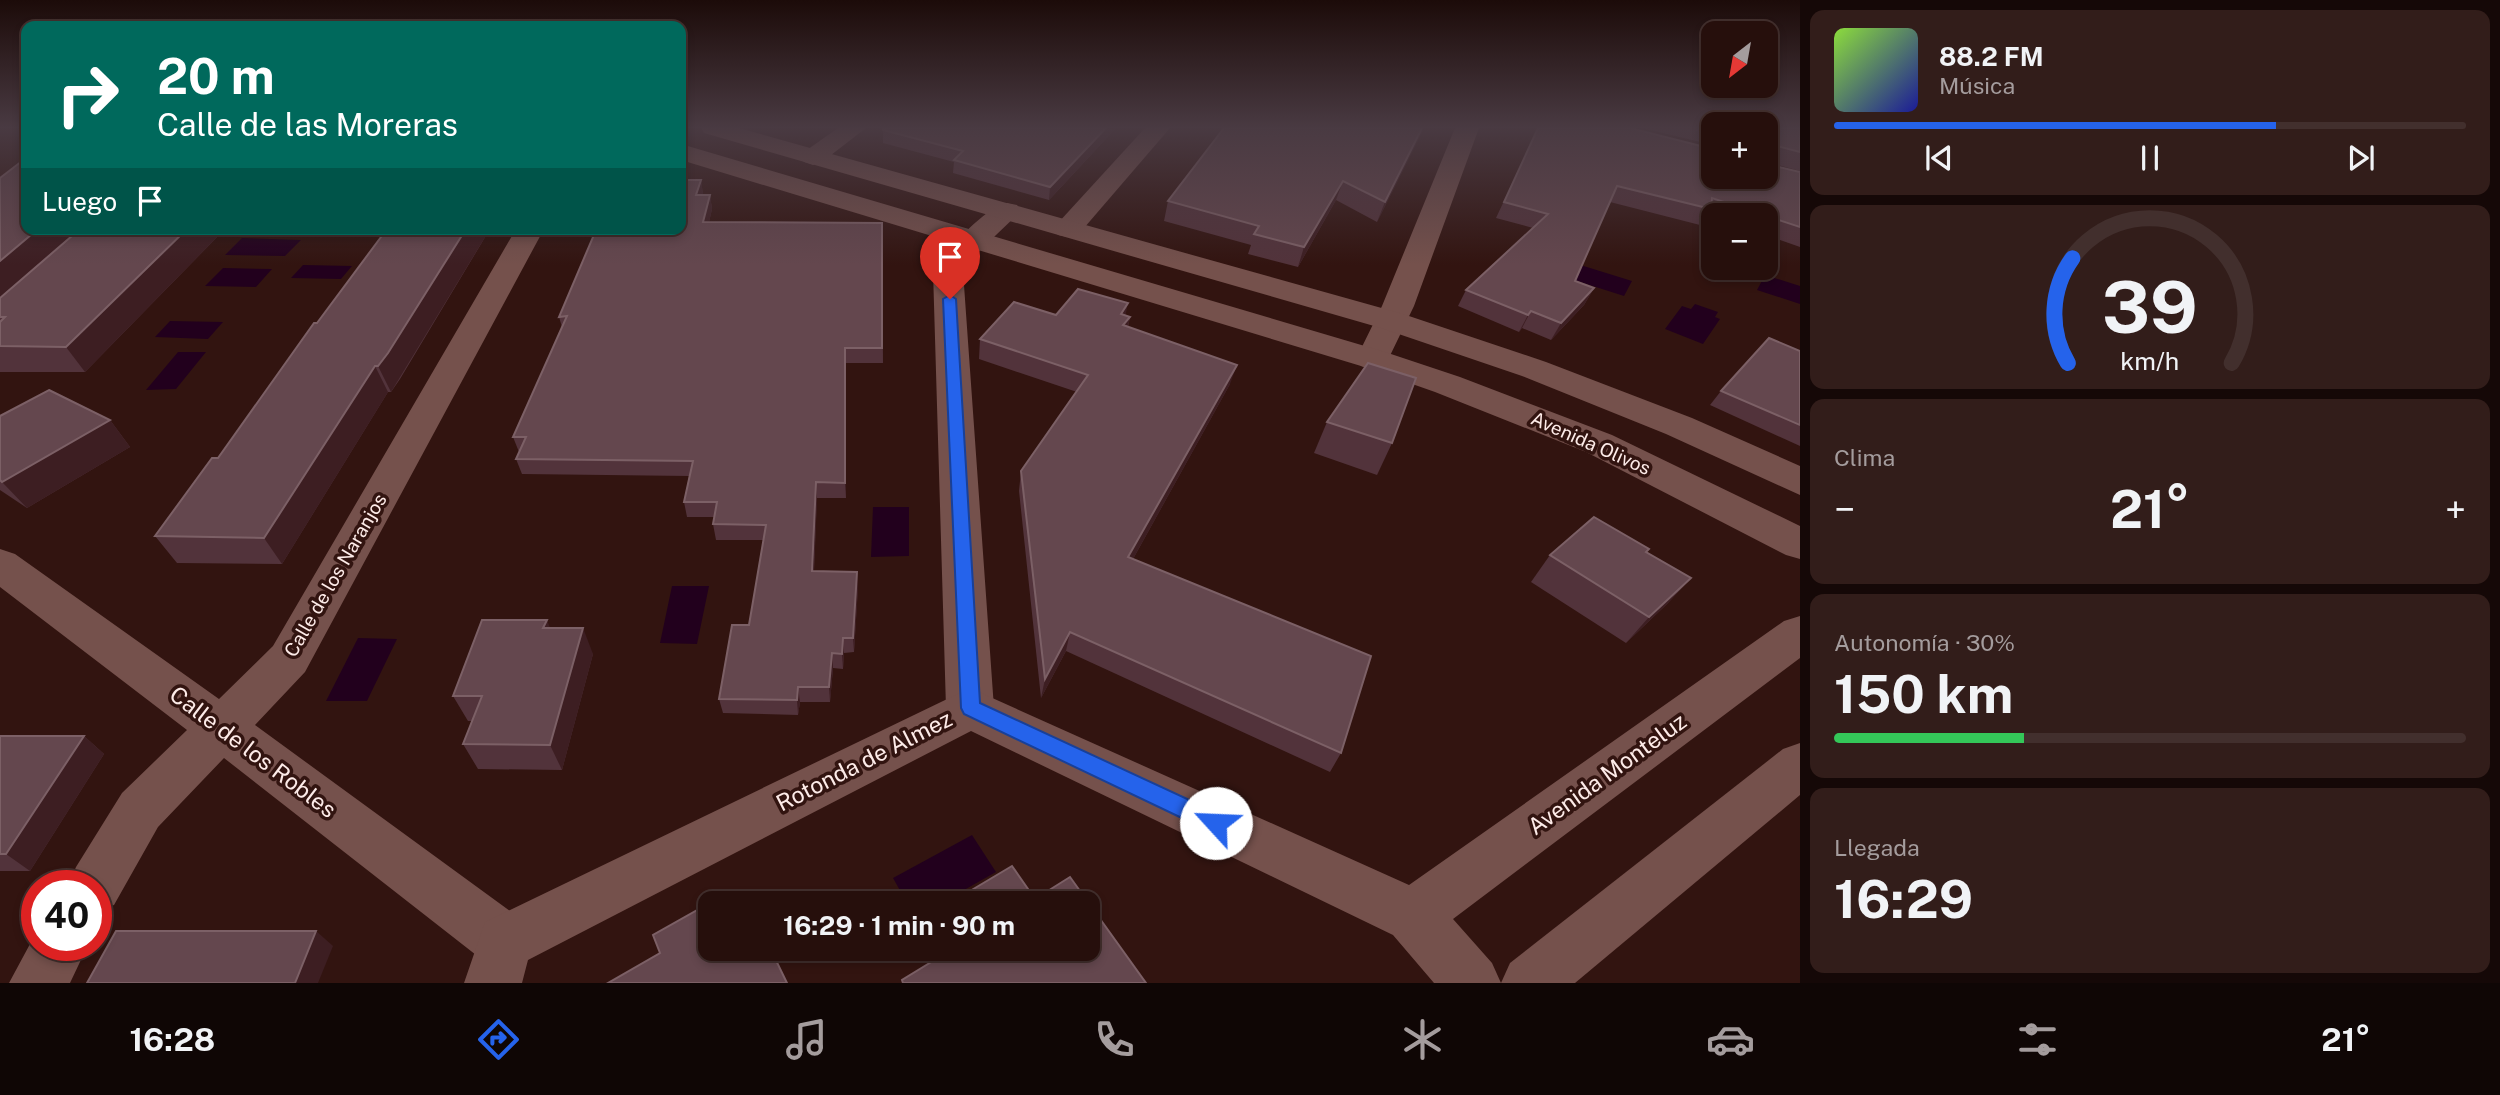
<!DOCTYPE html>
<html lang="es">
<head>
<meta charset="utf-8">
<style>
  :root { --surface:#260f0c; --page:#321d1a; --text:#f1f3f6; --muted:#a49c9d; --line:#422f2d; --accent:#2563eb }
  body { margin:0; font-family:"Public Sans",sans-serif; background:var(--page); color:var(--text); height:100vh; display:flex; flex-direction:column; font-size:26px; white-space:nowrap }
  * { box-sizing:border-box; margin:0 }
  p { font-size:23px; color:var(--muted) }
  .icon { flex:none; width:38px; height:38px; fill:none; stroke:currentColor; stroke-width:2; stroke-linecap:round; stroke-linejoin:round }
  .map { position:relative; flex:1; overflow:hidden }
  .side { display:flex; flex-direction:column; gap:10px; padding:10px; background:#150807; width:700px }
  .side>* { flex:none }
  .banner { position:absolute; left:21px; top:21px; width:665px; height:214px; border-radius:14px; box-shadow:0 4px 10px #0003,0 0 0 2px var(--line); background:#00695c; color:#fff; overflow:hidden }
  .needle { width:46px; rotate:211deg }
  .buttons { position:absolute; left:1701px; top:21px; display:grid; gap:14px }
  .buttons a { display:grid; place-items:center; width:77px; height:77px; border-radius:14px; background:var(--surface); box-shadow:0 4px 10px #0003,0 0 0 2px var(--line); font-size:35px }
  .speed { position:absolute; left:21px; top:870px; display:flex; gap:14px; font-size:35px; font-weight:700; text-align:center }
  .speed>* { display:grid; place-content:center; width:91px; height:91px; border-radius:50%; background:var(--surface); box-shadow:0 4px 10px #0003,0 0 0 2px var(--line); line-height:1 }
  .speed .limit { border:10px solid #d22; background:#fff; color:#111 }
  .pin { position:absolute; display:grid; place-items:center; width:60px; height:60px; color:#fff; margin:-72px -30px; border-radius:50% 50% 50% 0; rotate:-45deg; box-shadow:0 0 7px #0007 }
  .pin .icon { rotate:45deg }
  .me { position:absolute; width:77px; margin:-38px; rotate:295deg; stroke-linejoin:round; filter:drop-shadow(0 0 5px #0008) }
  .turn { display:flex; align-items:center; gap:24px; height:147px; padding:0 21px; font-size:32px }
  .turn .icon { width:91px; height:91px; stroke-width:2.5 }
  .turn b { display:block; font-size:49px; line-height:60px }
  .then { display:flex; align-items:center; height:66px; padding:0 21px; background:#0003; gap:14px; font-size:26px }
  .big { font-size:52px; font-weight:700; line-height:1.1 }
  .side .card { flex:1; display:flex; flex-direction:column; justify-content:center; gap:10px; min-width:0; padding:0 24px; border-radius:14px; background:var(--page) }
  .side .dial { align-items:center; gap:0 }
  .dial svg { height:182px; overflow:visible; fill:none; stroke:var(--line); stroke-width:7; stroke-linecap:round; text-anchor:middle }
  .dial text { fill:var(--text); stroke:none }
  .song { display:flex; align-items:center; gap:21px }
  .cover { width:84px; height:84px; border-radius:10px; background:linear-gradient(135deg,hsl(90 70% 55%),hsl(240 70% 35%)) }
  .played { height:7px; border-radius:4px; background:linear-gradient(90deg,var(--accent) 70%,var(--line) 70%) }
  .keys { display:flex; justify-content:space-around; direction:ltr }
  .heat { display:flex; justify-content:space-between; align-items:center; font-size:38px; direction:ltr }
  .charge { height:10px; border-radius:5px; background:linear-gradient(90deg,#34c759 30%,var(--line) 0) }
  .trip { position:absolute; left:698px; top:891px; width:402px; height:70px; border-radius:14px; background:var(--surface); box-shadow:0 4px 10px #0003,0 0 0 2px var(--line); font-weight:700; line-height:70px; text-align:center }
  .tab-bar { display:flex; height:112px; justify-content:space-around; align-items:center; background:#0f0605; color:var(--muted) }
  .tab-bar .icon { width:49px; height:49px }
  .tab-bar .active { color:var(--accent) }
  .tab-bar b { font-size:32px; color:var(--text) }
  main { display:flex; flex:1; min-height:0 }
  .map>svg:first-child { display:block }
</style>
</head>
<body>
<main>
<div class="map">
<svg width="1800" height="983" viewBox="0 0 1800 983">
  <rect width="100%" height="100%" fill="#321410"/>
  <g fill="#22001d">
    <polygon points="242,238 301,240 285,256 225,255"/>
    <polygon points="1561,259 1632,281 1624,296 1552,273"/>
    <polygon points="303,265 352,266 341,279 291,278"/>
    <polygon points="223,268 224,268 272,269 256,287 205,286"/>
    <polygon points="1765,275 1800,286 1800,304 1757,290"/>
    <polygon points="1695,304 1718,312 1715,317 1720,319 1703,344 1665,329 1682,306 1691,309"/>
    <polygon points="170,321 223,322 208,339 155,337"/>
    <polygon points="178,352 206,352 176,389 146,390"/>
    <polygon points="873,507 909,507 909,556 871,557"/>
    <polygon points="672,586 709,586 697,644 660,643"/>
    <polygon points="358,638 397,639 367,701 326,701"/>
    <polygon points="972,835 996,872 941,903 907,903 893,878"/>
  </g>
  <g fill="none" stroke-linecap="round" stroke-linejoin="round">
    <g fill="#75514c" fill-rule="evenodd">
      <polygon points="838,128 866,128 822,162 813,165 804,162 800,157 804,152"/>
      <polygon points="1145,128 1170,128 1078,235 1068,237 1058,235 1054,229 1058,223"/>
      <polygon points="1455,128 1479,128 1414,306 1385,366 1373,369 1361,366 1356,359 1382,306"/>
      <path d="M1007,203L1017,205L1021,211L973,257L963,271L994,708L987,722L970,728L953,722L946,708L933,271C948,250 982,209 1007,203Z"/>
      <polygon points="516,229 544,229 305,672 255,725 525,922 533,942 525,962 505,970 485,962 224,758 158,827 114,905 96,912 96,886 68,886 76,867 122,793 187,730 0,587 0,549 15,554 219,699 273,646"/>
      <polygon points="37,931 37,945 88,945 70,983 9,983"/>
    </g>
    <g fill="#75514c" fill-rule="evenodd">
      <polygon points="701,128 739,128 1403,314 1546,362 1692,418 1800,466 1800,495 1666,434 1522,376 1381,328 704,133"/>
      <polygon points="681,144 1385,352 1460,377 1612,435 1800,526 1800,559 1786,555 1586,452 1435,392 1361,366 681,160"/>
      <polygon points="1800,616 1800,658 1453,919 1492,963 1501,983 1434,983 1393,935 971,731 528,960 522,983 464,983 485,922 970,688 1409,885 1784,621"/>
      <polygon points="1800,743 1800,795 1575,983 1501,983 1510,963 1783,749"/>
    </g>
  </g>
  <g fill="#52333b">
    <polygon points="883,128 1116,128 1049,200 953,173 954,162 883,143"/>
    <polygon points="1424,128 1377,222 1336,200 1298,267 1248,254 1251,245 1164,221 1168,201"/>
    <polygon points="1538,128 1713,177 1766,128 1800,128 1800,171 1771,163 1770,165 1800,172 1800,247 1766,235 1766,215 1713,215 1713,218 1707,215 1700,225 1610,202 1575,281 1594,288 1584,305 1551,340 1522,328 1519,332 1458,306 1466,290 1533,228 1496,218"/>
    <polygon points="1642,128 1713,128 1713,145"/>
    <polygon points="0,178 26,229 225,229 85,372 0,372"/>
    <polygon points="701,180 703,195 710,195 712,209 709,222 882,223 883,363 846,363 846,498 817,498 814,571 858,587 854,652 844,653 843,669 833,668 830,702 800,702 798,715 723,713 719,699 749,625 763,540 716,540 713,524 714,517 687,517 684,502 689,476 522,474 516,459 519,452 513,437 562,327 559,317"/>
    <polygon points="387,229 490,229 400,379 391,392 388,392 282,564 177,563 155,536 218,458"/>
    <polygon points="1126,315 1130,317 1128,327 1230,384 1133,559 1341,753 1330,772 1066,651 1041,698 1019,491 1021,471 1077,392 979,359 980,339"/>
    <polygon points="1800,351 1800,446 1710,405 1721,391"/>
    <polygon points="0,416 110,420 130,447 27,508 0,490"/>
    <polygon points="1327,422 1392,443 1377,475 1314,453"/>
    <polygon points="1647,552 1691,578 1667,604 1626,643 1531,582 1550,555"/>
    <polygon points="550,628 593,654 562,770 478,769 463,744 472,721 468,721 453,696"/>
    <polygon points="0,736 84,736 104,754 30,871 0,871"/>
    <polygon points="1035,899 1146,983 902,983 902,980 931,962 924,948 1088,948"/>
  </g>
  <g fill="#3d1e22">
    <polygon points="1106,128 1116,128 1049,200 1050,187"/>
    <polygon points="1422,128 1424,128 1377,222 1385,202"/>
    <polygon points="701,180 703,194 699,209 696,195"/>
    <polygon points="1343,181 1336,200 1298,267 1304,247"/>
    <polygon points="710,195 712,209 706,236 703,222"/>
    <polygon points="38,229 84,229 0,302 0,261"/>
    <polygon points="187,229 225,229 85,372 66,347"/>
    <polygon points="466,229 490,229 391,392 378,366"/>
    <polygon points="1594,288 1584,305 1551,340 1561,323"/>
    <polygon points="1128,303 1124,323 1121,314"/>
    <polygon points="1531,311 1522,328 1519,332 1528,315"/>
    <polygon points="1130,317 1126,336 1123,325"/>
    <polygon points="845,348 846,363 846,498 845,483"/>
    <polygon points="1237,365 1230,384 1123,577 1128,557"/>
    <polygon points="375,366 388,392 282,564 264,538"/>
    <polygon points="110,420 130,447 27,508 2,482"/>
    <polygon points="816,482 817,498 813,586 812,571"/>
    <polygon points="857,572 858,587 854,652 853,638"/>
    <polygon points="1691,578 1667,604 1626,643 1649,617"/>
    <polygon points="547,620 557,646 543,628"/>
    <polygon points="583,628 593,654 562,770 550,745"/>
    <polygon points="1070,632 1066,651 1041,698 1045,679"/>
    <polygon points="843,638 844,653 843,669 842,654"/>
    <polygon points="832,653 833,668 830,702 829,687"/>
    <polygon points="798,687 800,702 798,715 797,700"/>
    <polygon points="84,736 104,754 30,871 6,854"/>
    <polygon points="316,931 333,946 318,983 295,983"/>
  </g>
  <g fill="#64474e" stroke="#7c6066" stroke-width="2">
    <polygon points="883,128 1106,128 1050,187 954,160 963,151 883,130"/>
    <polygon points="1224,128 1422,128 1385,202 1343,181 1304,247 1254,234 1259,226 1168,201"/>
    <polygon points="1538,128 1630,128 1713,149 1713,177 1766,177 1766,160 1767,164 1800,172 1800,227 1712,198 1711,209 1617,186 1575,281 1594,288 1561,323 1531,311 1528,315 1466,290 1548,214 1504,202"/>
    <polygon points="1766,128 1800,128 1800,152 1777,146 1774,149 1774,159 1766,160"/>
    <polygon points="26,158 26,229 38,229 0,261 0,178"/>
    <polygon points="681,180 701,180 696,195 710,195 703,222 882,223 882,348 845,348 845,483 816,482 812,571 857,572 853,638 843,638 842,654 832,653 829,687 798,687 797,700 719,699 732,625 749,625 766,525 713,524 717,502 684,502 693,461 516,459 526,437 513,437 567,316 559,317 596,230 605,231 606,229 681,229"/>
    <polygon points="80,229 187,229 66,347 0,346 0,322 5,317 0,317 0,298"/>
    <polygon points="387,229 466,229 388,353 378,366 375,366 264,538 155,536 212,458 218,458 314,323 317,323"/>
    <polygon points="1078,289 1128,303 1121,314 1130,317 1123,325 1237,365 1128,557 1371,656 1341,753 1070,632 1045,679 1021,471 1088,375 980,339 1014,302 1056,315"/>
    <polygon points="1769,338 1800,351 1800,425 1721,391"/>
    <polygon points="1368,363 1416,378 1392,443 1327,422"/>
    <polygon points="49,390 110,420 2,482 0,480 0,416"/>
    <polygon points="1594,517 1649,549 1646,552 1691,578 1649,617 1550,555"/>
    <polygon points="482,620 547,620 543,628 583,628 550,745 463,744 482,696 453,696"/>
    <polygon points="0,736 84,736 6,854 0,854"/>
    <polygon points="1012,866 1035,899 1070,877 1146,983 903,983 902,980 941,956 936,948 1088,948 1088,903 950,903"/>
    <polygon points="701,908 709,927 710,926 710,948 770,948 787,983 608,983 660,953 653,935"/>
    <polygon points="116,931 316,931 295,983 87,983"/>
  </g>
  <linearGradient id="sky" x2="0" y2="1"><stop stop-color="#1c0b09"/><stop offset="0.48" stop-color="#493a42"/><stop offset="1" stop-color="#493a42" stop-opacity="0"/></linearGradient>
  <rect width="1800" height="265" fill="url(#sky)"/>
  <polygon fill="#2563eb" stroke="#184099" stroke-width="2" points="950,295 956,299 980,703 1224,816 1227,823 1224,831 1216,834 1209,831 964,714 961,708 943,299"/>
  <g text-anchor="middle" stroke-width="7" stroke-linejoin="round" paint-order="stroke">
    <g font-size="19" fill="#fdebe8" stroke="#321410">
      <text transform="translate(1591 443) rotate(24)" y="7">Avenida Olivos</text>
      <text transform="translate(335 575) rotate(-60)" y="7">Calle de los Naranjos</text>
    </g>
    <g font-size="23" fill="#fdebe8" stroke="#321410">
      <text transform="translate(253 752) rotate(37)" y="8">Calle de los Robles</text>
      <text transform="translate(864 761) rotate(-27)" y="8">Rotonda de Almez</text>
      <text transform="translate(1607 774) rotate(-36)" y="8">Avenida Monteluz</text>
    </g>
  </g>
</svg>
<div class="buttons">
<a><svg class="needle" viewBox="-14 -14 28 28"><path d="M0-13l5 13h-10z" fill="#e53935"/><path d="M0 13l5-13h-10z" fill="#a49c9d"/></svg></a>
<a>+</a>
<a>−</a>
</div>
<div class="speed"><div class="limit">40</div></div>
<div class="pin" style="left:950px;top:299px;background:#d93025"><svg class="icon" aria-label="arrive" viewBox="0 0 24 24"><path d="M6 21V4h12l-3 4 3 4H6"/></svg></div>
<svg class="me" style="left:1216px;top:823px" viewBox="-20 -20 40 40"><circle r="19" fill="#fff"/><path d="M0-13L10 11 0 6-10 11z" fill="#2563eb"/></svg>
<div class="trip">16:29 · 1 min · 90 m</div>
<div class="banner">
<div class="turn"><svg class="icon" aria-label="right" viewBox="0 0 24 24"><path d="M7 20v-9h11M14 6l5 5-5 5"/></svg><div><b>20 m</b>Calle de las Moreras</div></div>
<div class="then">Luego<svg class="icon" aria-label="arrive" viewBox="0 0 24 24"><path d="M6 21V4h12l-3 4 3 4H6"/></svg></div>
</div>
</div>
<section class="side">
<div class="card">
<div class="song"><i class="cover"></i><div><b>88.2 FM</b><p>Música</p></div></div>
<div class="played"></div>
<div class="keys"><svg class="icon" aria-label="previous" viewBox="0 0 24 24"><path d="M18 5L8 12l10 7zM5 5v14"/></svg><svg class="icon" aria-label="pause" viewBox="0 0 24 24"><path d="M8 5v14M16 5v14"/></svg><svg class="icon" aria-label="next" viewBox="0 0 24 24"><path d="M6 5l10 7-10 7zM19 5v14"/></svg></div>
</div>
<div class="card dial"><svg viewBox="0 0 100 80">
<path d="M14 69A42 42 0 1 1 86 69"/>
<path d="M14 69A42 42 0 0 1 16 23" stroke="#2563eb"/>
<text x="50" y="56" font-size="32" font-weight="700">39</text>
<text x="50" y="72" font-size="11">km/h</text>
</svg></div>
<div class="card"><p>Clima</p>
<div class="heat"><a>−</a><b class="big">21°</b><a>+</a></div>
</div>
<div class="card"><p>Autonomía · 30%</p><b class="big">150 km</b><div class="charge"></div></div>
<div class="card"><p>Llegada</p><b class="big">16:29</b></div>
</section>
</main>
<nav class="tab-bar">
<b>16:28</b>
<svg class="icon active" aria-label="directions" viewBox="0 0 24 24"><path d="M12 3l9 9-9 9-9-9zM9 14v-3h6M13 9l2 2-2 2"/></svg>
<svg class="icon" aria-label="music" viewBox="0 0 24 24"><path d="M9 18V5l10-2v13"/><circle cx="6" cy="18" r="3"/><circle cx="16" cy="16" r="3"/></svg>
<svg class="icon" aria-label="phone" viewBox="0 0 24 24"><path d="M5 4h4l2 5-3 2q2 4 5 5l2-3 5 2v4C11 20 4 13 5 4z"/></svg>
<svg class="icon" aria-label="climate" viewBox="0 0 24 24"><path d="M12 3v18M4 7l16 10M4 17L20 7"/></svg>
<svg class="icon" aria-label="car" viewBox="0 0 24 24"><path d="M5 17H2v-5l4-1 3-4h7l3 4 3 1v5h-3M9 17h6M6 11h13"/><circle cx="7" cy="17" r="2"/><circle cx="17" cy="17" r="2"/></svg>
<svg class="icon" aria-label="filters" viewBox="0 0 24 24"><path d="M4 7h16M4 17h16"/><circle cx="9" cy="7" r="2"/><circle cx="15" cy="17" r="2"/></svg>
<b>21°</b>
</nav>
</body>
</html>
